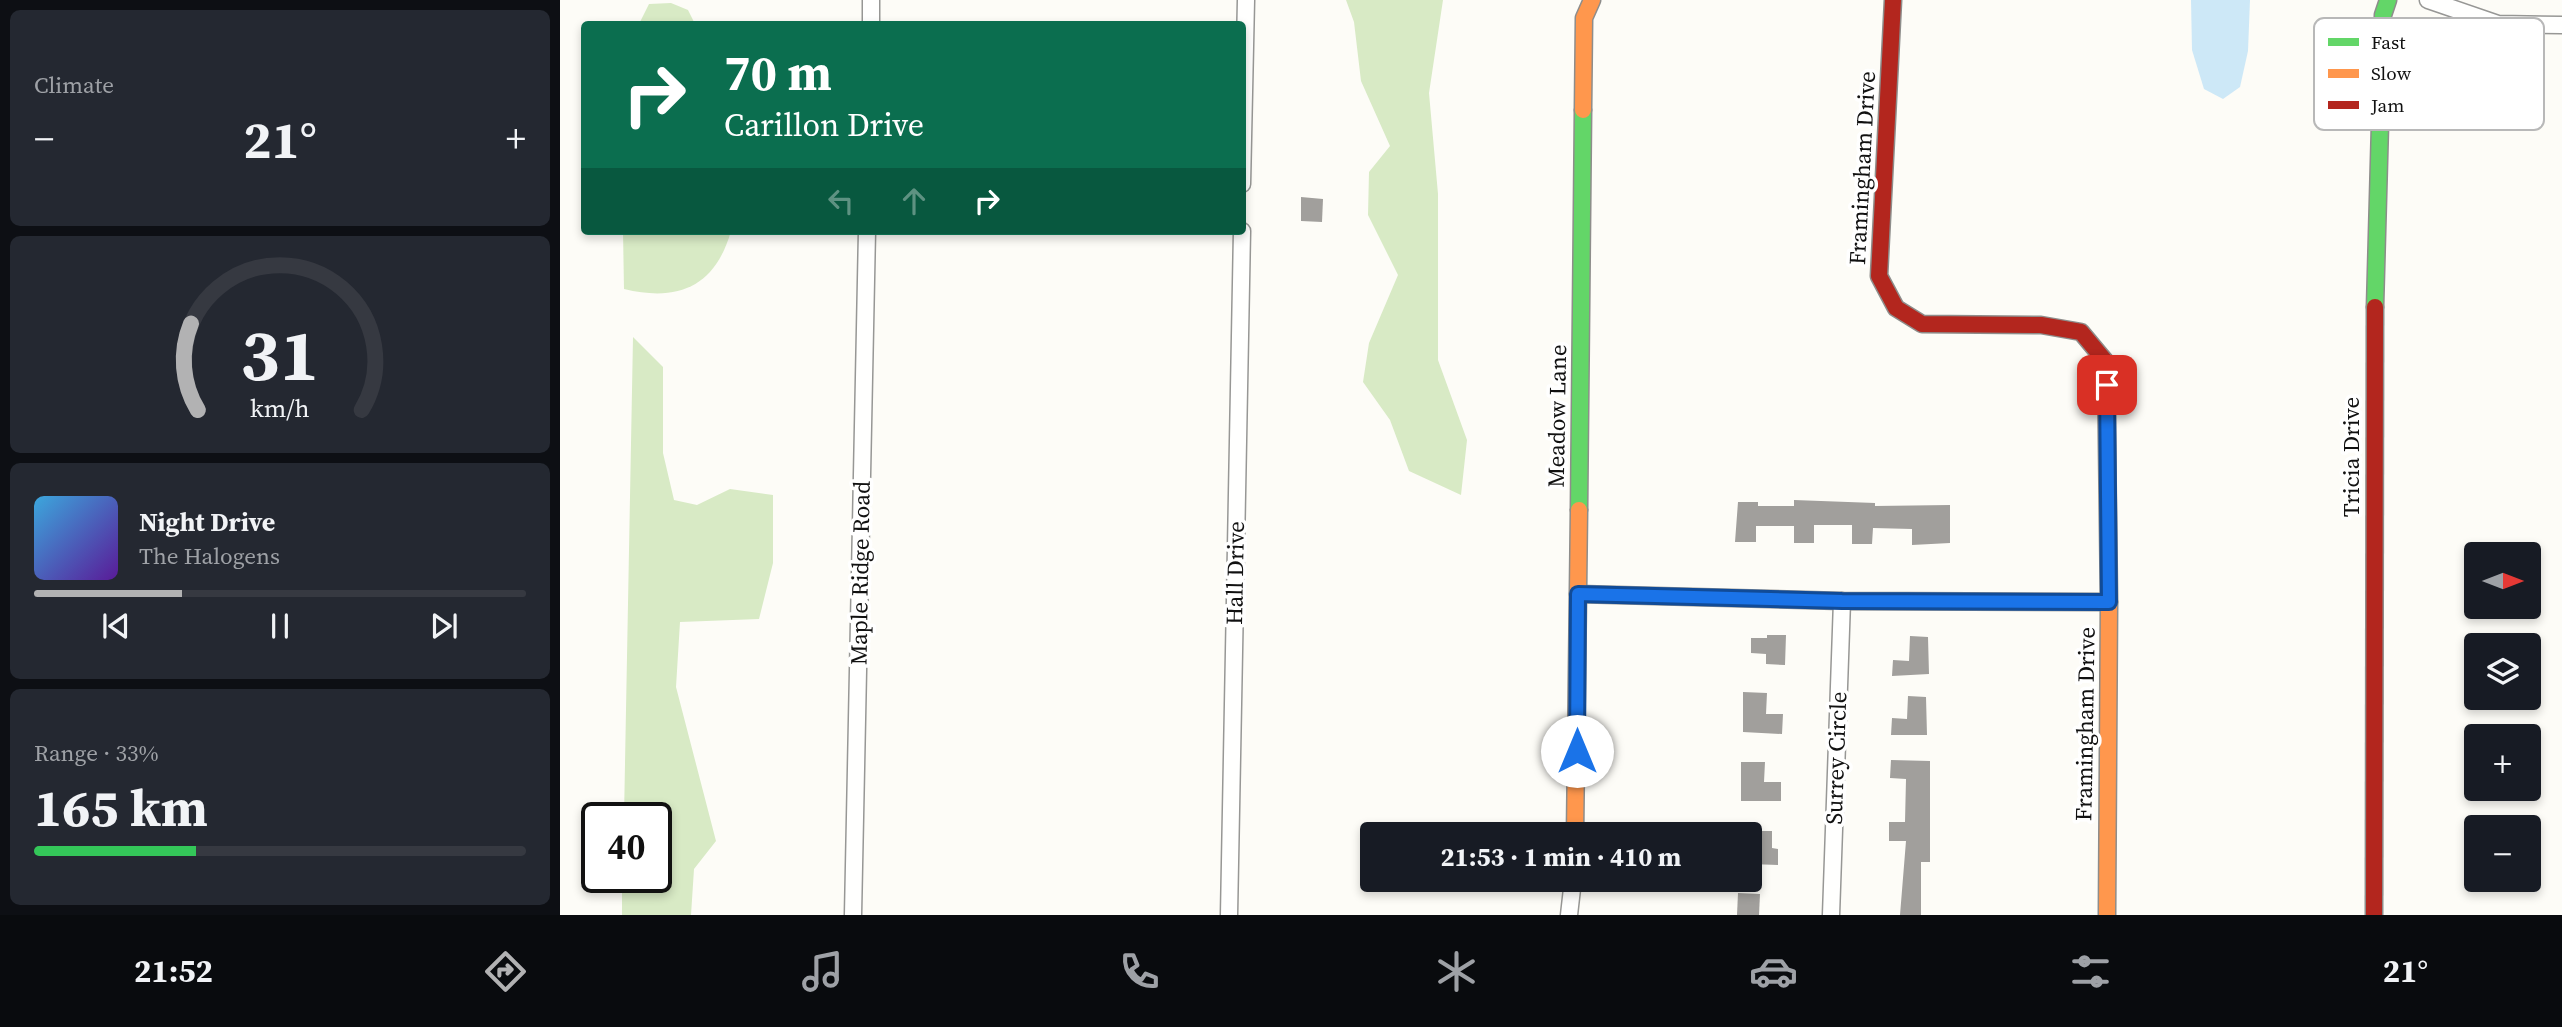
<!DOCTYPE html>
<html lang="en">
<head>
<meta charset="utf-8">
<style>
  :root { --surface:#171b24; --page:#242831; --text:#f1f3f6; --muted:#9ea1a6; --line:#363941; --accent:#b2b2b3 }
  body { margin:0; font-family:"Source Serif 4",serif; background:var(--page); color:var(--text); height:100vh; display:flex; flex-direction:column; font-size:26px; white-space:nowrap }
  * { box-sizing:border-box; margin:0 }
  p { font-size:23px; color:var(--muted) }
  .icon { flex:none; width:38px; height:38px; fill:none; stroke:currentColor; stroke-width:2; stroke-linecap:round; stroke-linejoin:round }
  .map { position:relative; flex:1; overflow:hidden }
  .sheet { display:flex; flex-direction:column; gap:10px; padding:10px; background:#0d0f14; width:560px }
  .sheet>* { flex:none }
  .hud { position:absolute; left:21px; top:21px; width:665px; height:214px; border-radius:7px; box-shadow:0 4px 10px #0003; background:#0b6e4f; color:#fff; overflow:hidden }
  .needle { width:46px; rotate:90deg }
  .controls { position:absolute; left:1904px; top:542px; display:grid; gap:14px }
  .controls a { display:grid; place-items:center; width:77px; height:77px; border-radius:7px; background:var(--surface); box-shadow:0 4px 10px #0003; font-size:35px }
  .speed { position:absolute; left:21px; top:802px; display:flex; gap:14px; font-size:35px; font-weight:700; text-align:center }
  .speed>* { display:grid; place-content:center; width:91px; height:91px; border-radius:50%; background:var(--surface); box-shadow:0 4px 10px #0003; line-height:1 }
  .speed .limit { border:4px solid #111; border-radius:10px; background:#fff; color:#111 }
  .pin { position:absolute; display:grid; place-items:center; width:60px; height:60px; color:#fff; margin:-30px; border-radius:14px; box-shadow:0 4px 10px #0006 }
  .me { position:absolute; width:77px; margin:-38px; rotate:0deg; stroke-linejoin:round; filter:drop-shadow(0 0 5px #0008) }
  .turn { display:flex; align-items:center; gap:24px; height:147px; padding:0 28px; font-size:32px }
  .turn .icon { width:91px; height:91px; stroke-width:2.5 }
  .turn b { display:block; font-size:49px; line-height:60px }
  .lanes { display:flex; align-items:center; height:66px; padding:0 28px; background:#0003; justify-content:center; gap:35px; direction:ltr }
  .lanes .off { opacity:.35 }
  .big { font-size:52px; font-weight:700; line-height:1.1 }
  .sheet .tile { flex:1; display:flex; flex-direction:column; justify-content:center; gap:10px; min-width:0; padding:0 24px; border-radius:10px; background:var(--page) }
  .sheet .dial { align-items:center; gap:0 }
  .dial svg { height:182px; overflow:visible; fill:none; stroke:var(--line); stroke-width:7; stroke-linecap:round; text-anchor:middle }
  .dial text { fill:var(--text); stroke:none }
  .song { display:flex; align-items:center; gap:21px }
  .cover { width:84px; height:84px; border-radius:10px; background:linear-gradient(135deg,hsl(200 70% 55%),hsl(270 70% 35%)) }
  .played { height:7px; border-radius:4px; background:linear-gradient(90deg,var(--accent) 30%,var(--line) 30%) }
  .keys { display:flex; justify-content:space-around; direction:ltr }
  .heat { display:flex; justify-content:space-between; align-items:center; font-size:38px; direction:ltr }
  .charge { height:10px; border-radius:5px; background:linear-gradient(90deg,#34c759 33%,var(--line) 0) }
  .trip { position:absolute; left:800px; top:822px; width:402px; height:70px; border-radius:7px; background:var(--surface); box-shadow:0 4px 10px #0003; font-weight:700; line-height:70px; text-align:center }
  .menu { display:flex; height:112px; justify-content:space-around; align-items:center; background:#090b0e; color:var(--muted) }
  .menu .icon { width:49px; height:49px }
  .menu .active { color:var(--accent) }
  .menu b { font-size:32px; color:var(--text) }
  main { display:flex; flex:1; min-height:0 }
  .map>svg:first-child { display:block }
</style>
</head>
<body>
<main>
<section class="sheet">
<div class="tile"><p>Climate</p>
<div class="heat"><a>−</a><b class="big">21°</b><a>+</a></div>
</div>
<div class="tile dial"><svg viewBox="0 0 100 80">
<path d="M14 69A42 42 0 1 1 86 69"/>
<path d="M14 69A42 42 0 0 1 11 31" stroke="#b2b2b3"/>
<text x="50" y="56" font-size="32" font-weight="700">31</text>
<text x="50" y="72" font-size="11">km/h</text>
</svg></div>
<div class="tile">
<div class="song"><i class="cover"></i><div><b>Night Drive</b><p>The Halogens</p></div></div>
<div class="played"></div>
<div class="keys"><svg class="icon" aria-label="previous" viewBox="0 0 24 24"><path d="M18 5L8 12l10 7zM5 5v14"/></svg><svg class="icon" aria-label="pause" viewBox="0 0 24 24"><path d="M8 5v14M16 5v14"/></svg><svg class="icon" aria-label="next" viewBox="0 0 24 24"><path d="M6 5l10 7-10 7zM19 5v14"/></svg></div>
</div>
<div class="tile"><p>Range · 33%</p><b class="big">165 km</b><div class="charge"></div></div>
</section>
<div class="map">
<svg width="2002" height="915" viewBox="0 0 2002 915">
  <rect width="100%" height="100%" fill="#fdfcf7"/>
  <g fill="#d8eac5">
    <polygon points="786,0 883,0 869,93 878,194 878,360 907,440 901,495 849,471 830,420 803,382 809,343 838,275 808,215 809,172 830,146 801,81 794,22"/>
    <polygon points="111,3 128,10 135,24 79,24 89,4"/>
    <path d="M63,231H171C155,287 118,302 64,289Z"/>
    <polygon points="73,337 103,367 103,453 114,500 137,505 170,489 213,495 213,563 199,619 120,622 116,687 156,841 134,869 131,915 62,915 62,877 96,877 96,817 64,817"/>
  </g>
  <polygon fill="#cde8f7" points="1631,0 1690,0 1688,51 1680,87 1663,99 1644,89 1632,50"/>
  <g fill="#a19f9c">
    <polygon points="741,197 763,199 762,222 741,221"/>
    <polygon points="1234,500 1315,503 1315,506 1390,505 1390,543 1352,545 1352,529 1313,528 1312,544 1292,544 1292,525 1254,525 1254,543 1234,543 1234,526 1196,526 1196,542 1175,542 1178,502 1198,502 1198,506 1234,506"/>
    <polygon points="1207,635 1226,635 1225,665 1206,664 1206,654 1191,653 1191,638 1207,638"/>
    <polygon points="1350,636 1368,637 1369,674 1332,676 1333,660 1349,661"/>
    <polygon points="1183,692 1207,693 1206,714 1223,714 1222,734 1183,732"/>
    <polygon points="1348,696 1366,697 1367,735 1331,735 1332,718 1347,719"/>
    <polygon points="1331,760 1370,761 1370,862 1361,862 1361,915 1340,915 1346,841 1329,841 1329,822 1345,822 1346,779 1330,778"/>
    <polygon points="1181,762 1205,762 1204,782 1221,782 1221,801 1181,801"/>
    <polygon points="1191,831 1212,831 1212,848 1218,849 1218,865 1190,864"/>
    <polygon points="1178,893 1200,894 1199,915 1177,915"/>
  </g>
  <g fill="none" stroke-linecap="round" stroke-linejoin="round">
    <g stroke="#979795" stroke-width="19">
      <g id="street">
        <polyline points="1868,0 1938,24 2002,25"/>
        <polyline points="311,24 311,0"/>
        <polyline points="682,184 686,0"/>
        <polyline points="1018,594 1282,601 1549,602"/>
        <polyline points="293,915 307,231"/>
        <polyline points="669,915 682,231"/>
        <polyline points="1009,915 1013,880"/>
        <polyline points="1271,915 1282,601"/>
      </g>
    </g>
    <g stroke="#8e8d8b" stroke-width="19">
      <g id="fast">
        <polyline points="1815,307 1823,15 1828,0"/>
        <polyline points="1019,510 1023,110"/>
      </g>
    </g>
    <g stroke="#8e8d8b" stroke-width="19">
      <g id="slow">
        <polyline points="1023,110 1024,18 1032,0"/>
        <polyline points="1546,362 1549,602 1547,915"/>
        <polyline points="1015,835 1019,510"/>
      </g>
    </g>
    <g stroke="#8e8d8b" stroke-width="19">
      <g id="jam">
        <polyline points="1333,0 1319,276 1336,308 1362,324 1481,325 1521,332 1546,362"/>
        <polyline points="1814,915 1815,307"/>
      </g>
    </g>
    <use href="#street" stroke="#fffffe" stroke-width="16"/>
    <use href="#fast" stroke="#63d668" stroke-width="16"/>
    <use href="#slow" stroke="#ff974d" stroke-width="16"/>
    <use href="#jam" stroke="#b3261e" stroke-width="16"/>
  </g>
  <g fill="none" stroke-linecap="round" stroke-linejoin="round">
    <g stroke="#114b97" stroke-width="18">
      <polyline id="route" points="1017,751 1018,594 1282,601 1549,602 1547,385"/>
    </g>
    <use href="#route" stroke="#1a73e8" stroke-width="12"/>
  </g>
  <g text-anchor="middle" stroke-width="7" stroke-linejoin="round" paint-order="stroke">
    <g font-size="23" fill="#111" stroke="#fff">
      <text transform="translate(1302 168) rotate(-87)" y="8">Framingham Drive</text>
      <text transform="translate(997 416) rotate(-89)" y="8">Meadow Lane</text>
      <text transform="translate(1791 457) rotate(-90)" y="8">Tricia Drive</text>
      <text transform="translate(300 573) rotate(-89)" y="8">Maple Ridge Road</text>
      <text transform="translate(675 573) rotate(-89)" y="8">Hall Drive</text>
      <text transform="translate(1525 724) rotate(-89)" y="8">Framingham Drive</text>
      <text transform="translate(1276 758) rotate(-88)" y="8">Surrey Circle</text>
    </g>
  </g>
  <rect x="1754" y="18" width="230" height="112" rx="10" fill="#fff" stroke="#b8b8b8" stroke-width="2"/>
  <rect x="1768" y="38" width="31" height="8" fill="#63d668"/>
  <rect x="1768" y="69" width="31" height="9" fill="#ff974d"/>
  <rect x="1768" y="101" width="31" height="8" fill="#b3261e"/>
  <g font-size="19" fill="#111">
    <text x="1811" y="49">Fast</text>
    <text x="1811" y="80">Slow</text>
    <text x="1811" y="112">Jam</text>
  </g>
</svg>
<div class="controls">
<a><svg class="needle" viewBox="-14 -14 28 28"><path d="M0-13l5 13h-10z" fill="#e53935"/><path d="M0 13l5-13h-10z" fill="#9ea1a6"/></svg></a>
<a><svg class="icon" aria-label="layers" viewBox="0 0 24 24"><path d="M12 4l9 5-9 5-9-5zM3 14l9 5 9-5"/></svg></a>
<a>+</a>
<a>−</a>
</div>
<div class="speed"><div class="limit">40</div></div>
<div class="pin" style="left:1547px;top:385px;background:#d93025"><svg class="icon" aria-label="arrive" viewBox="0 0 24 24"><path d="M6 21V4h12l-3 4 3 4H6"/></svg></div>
<svg class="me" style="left:1017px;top:751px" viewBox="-20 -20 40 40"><circle r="19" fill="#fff"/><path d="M0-13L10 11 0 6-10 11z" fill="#1a73e8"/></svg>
<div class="trip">21:53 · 1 min · 410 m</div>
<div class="hud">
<div class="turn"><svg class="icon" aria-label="right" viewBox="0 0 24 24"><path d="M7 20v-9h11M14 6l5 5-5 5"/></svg><div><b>70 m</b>Carillon Drive</div></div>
<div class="lanes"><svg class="icon off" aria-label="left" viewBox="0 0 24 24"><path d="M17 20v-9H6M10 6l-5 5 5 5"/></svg><svg class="icon off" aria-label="ahead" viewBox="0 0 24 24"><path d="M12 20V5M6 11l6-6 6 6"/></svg><svg class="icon" aria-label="right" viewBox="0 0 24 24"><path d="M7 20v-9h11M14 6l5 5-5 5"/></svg></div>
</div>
</div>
</main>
<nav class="menu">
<b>21:52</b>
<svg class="icon active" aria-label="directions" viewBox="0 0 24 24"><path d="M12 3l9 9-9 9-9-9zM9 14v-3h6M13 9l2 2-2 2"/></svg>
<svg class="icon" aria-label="music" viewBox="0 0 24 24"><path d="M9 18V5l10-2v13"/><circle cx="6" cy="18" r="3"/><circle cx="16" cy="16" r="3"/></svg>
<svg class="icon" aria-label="phone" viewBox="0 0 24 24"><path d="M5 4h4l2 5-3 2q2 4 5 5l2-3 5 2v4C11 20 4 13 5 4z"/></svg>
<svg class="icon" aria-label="climate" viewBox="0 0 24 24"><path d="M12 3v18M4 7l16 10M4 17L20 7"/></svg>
<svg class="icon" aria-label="car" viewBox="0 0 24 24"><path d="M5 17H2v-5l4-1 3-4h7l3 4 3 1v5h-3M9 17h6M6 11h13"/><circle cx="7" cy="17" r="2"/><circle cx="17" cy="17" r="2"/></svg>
<svg class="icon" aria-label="filters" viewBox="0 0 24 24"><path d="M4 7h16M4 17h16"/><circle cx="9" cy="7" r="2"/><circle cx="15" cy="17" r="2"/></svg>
<b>21°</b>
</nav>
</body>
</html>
